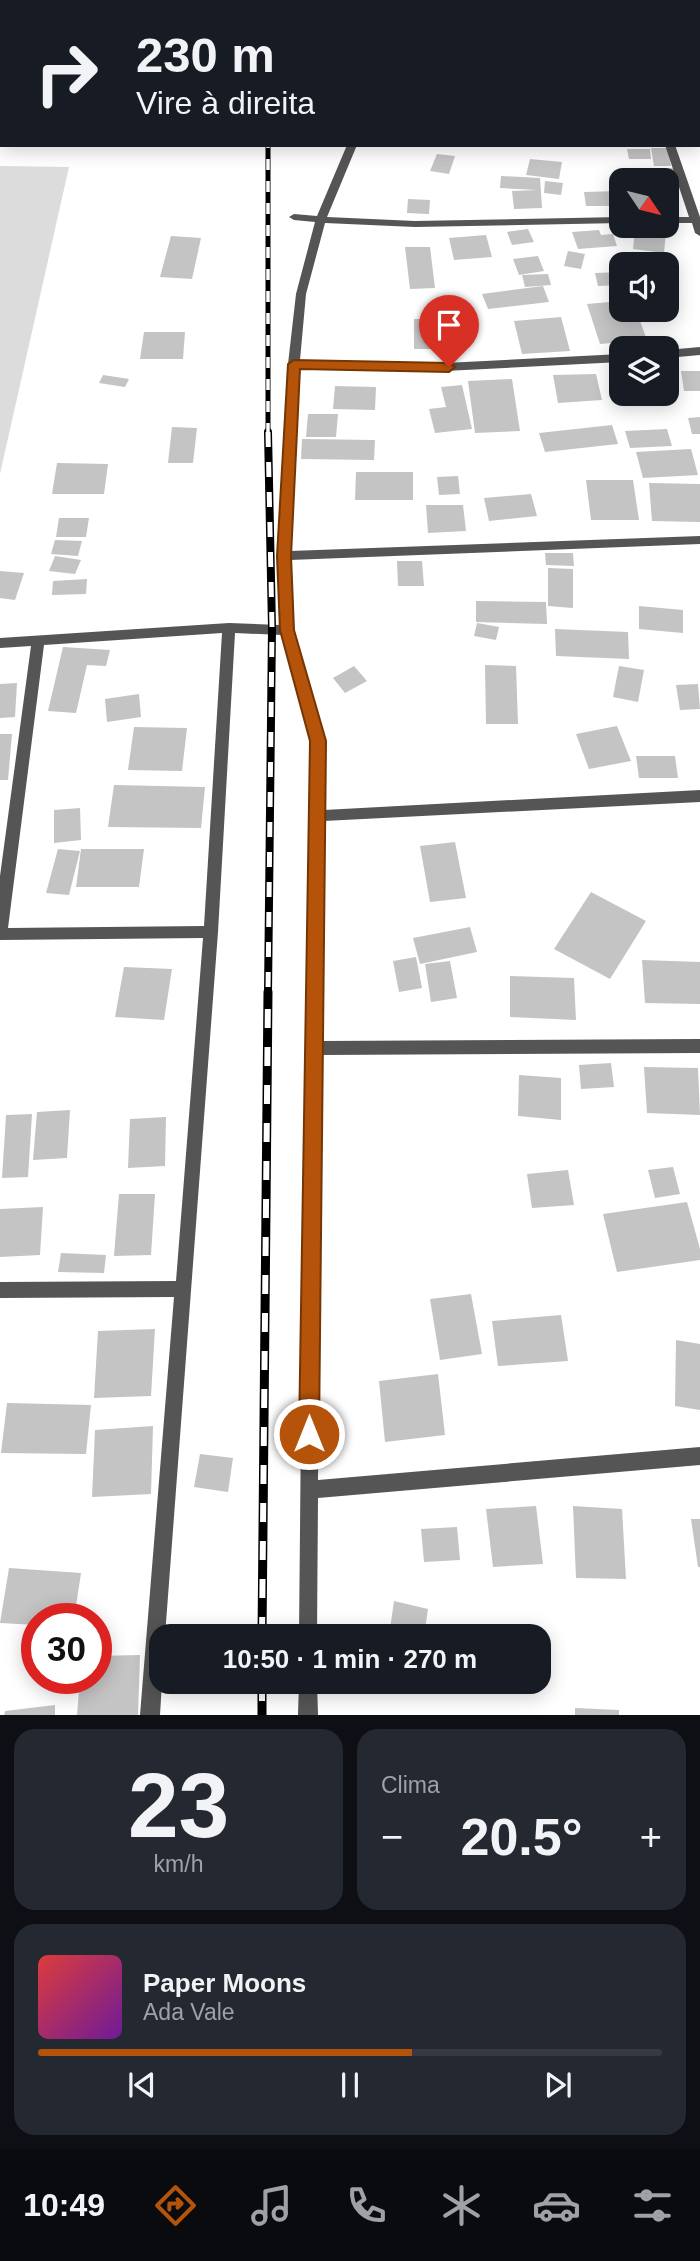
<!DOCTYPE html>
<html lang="pt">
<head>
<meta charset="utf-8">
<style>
  :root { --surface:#171b24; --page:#242831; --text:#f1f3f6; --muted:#9ea1a6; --line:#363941; --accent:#b45309 }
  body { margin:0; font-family:Arial,sans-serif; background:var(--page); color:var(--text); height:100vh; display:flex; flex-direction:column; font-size:26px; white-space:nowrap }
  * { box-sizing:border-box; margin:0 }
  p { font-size:23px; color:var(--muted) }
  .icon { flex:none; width:38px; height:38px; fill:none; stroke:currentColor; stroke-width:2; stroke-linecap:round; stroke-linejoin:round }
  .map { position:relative; height:1715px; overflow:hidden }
  .side { display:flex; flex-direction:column; gap:14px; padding:14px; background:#0d0f14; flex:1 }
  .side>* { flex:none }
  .guide { position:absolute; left:0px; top:0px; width:700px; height:147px; box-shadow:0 4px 18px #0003; background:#171b24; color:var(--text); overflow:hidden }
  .needle { width:46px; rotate:125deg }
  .tools { position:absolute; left:609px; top:168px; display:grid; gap:14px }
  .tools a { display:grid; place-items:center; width:70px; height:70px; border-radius:14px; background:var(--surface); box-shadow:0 4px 18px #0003; font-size:35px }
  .speed { position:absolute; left:21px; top:1603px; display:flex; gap:14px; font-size:35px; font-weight:700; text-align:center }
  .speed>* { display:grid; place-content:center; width:91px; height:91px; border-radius:50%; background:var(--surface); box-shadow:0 4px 18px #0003; line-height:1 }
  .speed .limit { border:10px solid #d22; background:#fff; color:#111 }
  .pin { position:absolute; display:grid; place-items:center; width:60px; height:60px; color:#fff; margin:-72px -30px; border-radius:50% 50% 50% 0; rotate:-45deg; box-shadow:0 0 7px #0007 }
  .pin .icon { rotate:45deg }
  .me { position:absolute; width:77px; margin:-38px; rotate:0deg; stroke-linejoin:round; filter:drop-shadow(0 0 5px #0008) }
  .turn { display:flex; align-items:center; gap:24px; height:147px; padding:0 21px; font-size:32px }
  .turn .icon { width:91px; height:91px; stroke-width:2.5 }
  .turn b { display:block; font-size:49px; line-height:60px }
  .big { font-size:52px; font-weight:600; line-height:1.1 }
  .side .widget { flex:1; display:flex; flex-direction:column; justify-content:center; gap:10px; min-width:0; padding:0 24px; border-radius:21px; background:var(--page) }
  .side .dial { align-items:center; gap:0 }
  .dial b { font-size:91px; line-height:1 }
  .song { display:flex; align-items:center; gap:21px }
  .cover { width:84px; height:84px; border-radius:10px; background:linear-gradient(135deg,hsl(0 70% 55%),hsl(280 70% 35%)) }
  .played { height:7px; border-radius:4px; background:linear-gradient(90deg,var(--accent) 60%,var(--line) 60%) }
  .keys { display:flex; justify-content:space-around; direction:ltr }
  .heat { display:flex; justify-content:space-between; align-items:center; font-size:38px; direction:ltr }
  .side .tiles { flex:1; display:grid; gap:14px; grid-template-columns:1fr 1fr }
  .widget:last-child { grid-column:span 2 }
  .trip { position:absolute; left:149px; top:1624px; width:402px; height:70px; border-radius:21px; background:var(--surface); box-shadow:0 4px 18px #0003; font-weight:600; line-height:70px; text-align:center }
  .dock { display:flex; height:112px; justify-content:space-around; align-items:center; background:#090b0e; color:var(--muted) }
  .dock .icon { width:49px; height:49px }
  .dock .active { color:var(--accent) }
  .dock b { font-size:32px; color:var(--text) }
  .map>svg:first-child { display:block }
</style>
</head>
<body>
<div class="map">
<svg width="700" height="1715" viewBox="0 0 700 1715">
  <rect width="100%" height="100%" fill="#fff"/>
  <polygon fill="#dcdcdc" points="0,166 69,167 0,474"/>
  <g fill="#c4c4c4">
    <polygon points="651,148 668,148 671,166 654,166"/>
    <polygon points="627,149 650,149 651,159 629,159"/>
    <polygon points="437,154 455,156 449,174 430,171"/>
    <polygon points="530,159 562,162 559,179 526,175"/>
    <polygon points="656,168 674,168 678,183 659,180"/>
    <polygon points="501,176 540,178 542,208 514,209 512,191 537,190 500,188"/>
    <polygon points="545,181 563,183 561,195 544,193"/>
    <polygon points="618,191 621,206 586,206 584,192"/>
    <polygon points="408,199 430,200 429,214 407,213"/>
    <polygon points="635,228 666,232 664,253 633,249"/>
    <polygon points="528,229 534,242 512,245 507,232"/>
    <polygon points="599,230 601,235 613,234 617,246 578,249 572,232"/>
    <polygon points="486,235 492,257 454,260 449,238"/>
    <polygon points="171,236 201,238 192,279 160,277"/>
    <polygon points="405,247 430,247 435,288 410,289"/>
    <polygon points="568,251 585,254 581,269 564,266"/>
    <polygon points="538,256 544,271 519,275 513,259"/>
    <polygon points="621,272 621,285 598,286 595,273"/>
    <polygon points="548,274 551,285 525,287 522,275"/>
    <polygon points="543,286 549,302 488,309 482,294"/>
    <polygon points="621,301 621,310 636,310 647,340 600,344 587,304"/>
    <polygon points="561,317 570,351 522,354 514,321"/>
    <polygon points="414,319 448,319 449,349 414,349"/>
    <polygon points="144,332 185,332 183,359 140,359"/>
    <polygon points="681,371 700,371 700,391 684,391"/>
    <polygon points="596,374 602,400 558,403 553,375"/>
    <polygon points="103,375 129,379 125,387 99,383"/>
    <polygon points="512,379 520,431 475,433 468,381"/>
    <polygon points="462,385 472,429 435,433 429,409 446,407 441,387"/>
    <polygon points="335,386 376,387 375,410 333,409"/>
    <polygon points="308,414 338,414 336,437 306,437"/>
    <polygon points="700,417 700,434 692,434 688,418"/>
    <polygon points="612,425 618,444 545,452 539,433"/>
    <polygon points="172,427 197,428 193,463 168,463"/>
    <polygon points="667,429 672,446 630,448 625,431"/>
    <polygon points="302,439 375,440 374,460 301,459"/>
    <polygon points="691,449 698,475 643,478 636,452"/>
    <polygon points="57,463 108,464 104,494 52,494"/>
    <polygon points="356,472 413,472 413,500 355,500"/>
    <polygon points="458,476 460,494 439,495 437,477"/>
    <polygon points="586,480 633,480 639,520 591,520"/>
    <polygon points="649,483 700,484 700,522 652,521"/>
    <polygon points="531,494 537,516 489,521 484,498"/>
    <polygon points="426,505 463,505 466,531 428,533"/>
    <polygon points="59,518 89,518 86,537 56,537"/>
    <polygon points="55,540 82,541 78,556 51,554"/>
    <polygon points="545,553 573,553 574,566 546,565"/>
    <polygon points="55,556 81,560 75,574 49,571"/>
    <polygon points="397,561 422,561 424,586 398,586"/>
    <polygon points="548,568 573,569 573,608 548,606"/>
    <polygon points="0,571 24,573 15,600 0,598"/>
    <polygon points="87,579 86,594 52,595 53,581"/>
    <polygon points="476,601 546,602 547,624 476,622"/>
    <polygon points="639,606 683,610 683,633 639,629"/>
    <polygon points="477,623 499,627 496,640 474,636"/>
    <polygon points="555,629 628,632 629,659 556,656"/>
    <polygon points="63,647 110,650 106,666 87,665 76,713 48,711"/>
    <polygon points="485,665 516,666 518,724 486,724"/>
    <polygon points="354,666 367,681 345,693 333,678"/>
    <polygon points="619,666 644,670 638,702 613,697"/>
    <polygon points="17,683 15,717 0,718 0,684"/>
    <polygon points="698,684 700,709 680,710 676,685"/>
    <polygon points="139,694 141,717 107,722 105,699"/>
    <polygon points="617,726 631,761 589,769 576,734"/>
    <polygon points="134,727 187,728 182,771 128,770"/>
    <polygon points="0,734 12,734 8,780 0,780"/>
    <polygon points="636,756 675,756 678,778 639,778"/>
    <polygon points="114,785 205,787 201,828 108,827"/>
    <polygon points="80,808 81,840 54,843 54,810"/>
    <polygon points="455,842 466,898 430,902 420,846"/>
    <polygon points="58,849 80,851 69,895 46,893"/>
    <polygon points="81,849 144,849 139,887 76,887"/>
    <polygon points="591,892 646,921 610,979 554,949"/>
    <polygon points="470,927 477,952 420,964 413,938"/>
    <polygon points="416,957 422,988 399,992 393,961"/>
    <polygon points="642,960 700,962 700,1004 645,1003"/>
    <polygon points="450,961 457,998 431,1002 425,964"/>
    <polygon points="124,967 172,969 164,1020 115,1017"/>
    <polygon points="510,976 574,978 576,1020 510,1017"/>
    <polygon points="611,1063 614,1087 581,1089 579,1065"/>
    <polygon points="644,1067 698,1068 700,1115 647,1113"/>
    <polygon points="519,1075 561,1078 561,1120 518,1116"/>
    <polygon points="70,1110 67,1158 33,1160 37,1112"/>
    <polygon points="32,1114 28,1177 2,1178 6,1115"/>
    <polygon points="166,1117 165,1166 128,1168 130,1119"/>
    <polygon points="673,1167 680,1194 655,1198 648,1170"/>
    <polygon points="568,1170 574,1205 532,1208 527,1174"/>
    <polygon points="119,1194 155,1194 151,1255 114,1256"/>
    <polygon points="687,1202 700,1249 700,1260 617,1272 603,1214"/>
    <polygon points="43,1207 40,1255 0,1257 0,1209"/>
    <polygon points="61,1253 106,1255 104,1273 58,1272"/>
    <polygon points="471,1294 482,1354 440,1360 430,1299"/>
    <polygon points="561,1315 568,1361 498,1366 492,1321"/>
    <polygon points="155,1329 151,1396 94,1398 98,1331"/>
    <polygon points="676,1340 700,1344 700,1410 675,1406"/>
    <polygon points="438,1374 445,1435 385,1442 379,1381"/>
    <polygon points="7,1403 91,1405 86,1454 1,1453"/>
    <polygon points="153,1426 151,1494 92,1497 95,1430"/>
    <polygon points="200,1454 233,1458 228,1492 194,1487"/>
    <polygon points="536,1506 543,1564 493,1567 486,1509"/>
    <polygon points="573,1506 622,1509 626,1579 576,1578"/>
    <polygon points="691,1519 700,1519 700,1567 698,1567"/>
    <polygon points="457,1527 460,1560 424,1562 421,1529"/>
    <polygon points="9,1568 81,1573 74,1619 37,1619 37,1625 0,1623"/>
    <polygon points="394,1601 428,1609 424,1636 389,1636"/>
    <polygon points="140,1655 138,1715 77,1715 80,1678 96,1678 96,1656"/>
    <polygon points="55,1705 55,1715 4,1715 5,1711"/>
    <polygon points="575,1708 619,1710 619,1715 575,1715"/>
  </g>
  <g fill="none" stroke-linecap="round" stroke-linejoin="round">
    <g fill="#555" fill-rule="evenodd">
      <rect x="357" y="0" width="8" height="2"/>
      <rect x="632" y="0" width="8" height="2"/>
      <rect x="698" y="87" width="2" height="6"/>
      <path d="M347,145H357L327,217L415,221L621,217V223L415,227L325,223L306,294L300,360L425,364L621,354V362L425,372L299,368L290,551L700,536V544L290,560L293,630L325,741L324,810L700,790V802L324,821L321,1041L700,1039V1053L321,1055L318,1480L700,1447V1465L318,1498L317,1636H299L303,1212L311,741L282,635L235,633L218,932L165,1636H161L162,1682L160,1715H140L174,1297L0,1298V1282L176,1281L203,938L0,940V876L31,646L0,648V638L229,623L280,625L278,556L288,364L296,294L315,222L294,220L289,217L294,214L317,216ZM222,633L204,926L8,928L44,645Z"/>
      <polygon points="665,145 675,145 700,217 700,236 695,233 692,223 667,223 667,217 689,217"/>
      <polygon points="700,347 700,355 667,358 667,350"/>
      <polygon points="299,1682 317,1682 318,1715 298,1715"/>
    </g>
    <g stroke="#000" stroke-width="5">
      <polyline id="rail-far2" points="268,434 268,145"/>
    </g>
    <g stroke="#000" stroke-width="8">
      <polyline id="rail-far1" points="268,432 272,628 268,994"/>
    </g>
    <g stroke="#000" stroke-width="9">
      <g id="rail">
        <polyline points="262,1636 268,992"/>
        <polyline points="262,1682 262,1715"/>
      </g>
    </g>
    <use href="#rail-far2" stroke="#fff" stroke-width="3.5" stroke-dasharray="11" stroke-linecap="butt"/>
    <use href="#rail-far1" stroke="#fff" stroke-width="5" stroke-dasharray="15" stroke-linecap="butt"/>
    <use href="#rail" stroke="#fff" stroke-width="6" stroke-dasharray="19" stroke-linecap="butt"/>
  </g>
  <polygon fill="#b45309" stroke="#753606" stroke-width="2" points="294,360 449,363 455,367 449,372 300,369 291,556 294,630 326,741 319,1434 316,1441 309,1444 302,1441 299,1434 310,741 280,630 277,556 288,364"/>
</svg>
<div class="tools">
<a><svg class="needle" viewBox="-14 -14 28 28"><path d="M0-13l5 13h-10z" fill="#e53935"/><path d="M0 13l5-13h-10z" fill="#9ea1a6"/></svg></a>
<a><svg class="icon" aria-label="sound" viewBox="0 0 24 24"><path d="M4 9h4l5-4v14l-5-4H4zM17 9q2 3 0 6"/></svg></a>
<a><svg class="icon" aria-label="layers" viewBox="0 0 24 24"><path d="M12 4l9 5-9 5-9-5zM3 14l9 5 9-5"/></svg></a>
</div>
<div class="speed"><div class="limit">30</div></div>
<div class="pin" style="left:449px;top:367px;background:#d93025"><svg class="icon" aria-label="arrive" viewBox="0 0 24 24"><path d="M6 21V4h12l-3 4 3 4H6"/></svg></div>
<svg class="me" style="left:309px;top:1434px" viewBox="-20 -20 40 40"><circle r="17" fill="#b45309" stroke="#fff" stroke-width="3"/><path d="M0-11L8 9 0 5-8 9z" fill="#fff"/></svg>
<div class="trip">10:50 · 1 min · 270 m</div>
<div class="guide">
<div class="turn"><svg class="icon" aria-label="right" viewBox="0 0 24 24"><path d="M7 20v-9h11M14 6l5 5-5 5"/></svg><div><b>230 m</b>Vire à direita</div></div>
</div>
</div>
<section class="side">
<div class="tiles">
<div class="widget dial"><b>23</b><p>km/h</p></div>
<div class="widget"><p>Clima</p>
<div class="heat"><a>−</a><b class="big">20.5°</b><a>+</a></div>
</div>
<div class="widget">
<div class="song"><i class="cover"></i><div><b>Paper Moons</b><p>Ada Vale</p></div></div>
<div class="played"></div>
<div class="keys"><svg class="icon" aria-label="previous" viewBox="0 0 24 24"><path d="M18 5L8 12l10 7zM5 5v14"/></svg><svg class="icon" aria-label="pause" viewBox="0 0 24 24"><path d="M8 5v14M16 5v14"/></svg><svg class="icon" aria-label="next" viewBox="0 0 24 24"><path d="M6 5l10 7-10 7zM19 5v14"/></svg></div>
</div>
</div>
</section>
<nav class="dock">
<b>10:49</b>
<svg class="icon active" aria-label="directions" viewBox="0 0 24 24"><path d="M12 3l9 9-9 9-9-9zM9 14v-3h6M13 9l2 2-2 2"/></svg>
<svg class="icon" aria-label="music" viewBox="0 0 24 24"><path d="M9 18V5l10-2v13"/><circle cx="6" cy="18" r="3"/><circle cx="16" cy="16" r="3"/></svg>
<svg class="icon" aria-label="phone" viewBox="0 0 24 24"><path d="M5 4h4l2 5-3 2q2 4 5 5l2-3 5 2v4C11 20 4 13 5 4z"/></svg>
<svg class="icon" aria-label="climate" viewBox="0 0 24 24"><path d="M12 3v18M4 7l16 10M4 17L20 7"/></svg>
<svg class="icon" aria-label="car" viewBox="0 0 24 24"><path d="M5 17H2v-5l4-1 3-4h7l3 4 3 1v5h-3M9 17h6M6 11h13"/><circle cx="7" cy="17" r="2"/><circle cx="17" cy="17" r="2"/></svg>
<svg class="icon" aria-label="filters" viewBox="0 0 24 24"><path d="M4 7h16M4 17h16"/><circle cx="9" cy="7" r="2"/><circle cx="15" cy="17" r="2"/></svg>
</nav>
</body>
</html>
